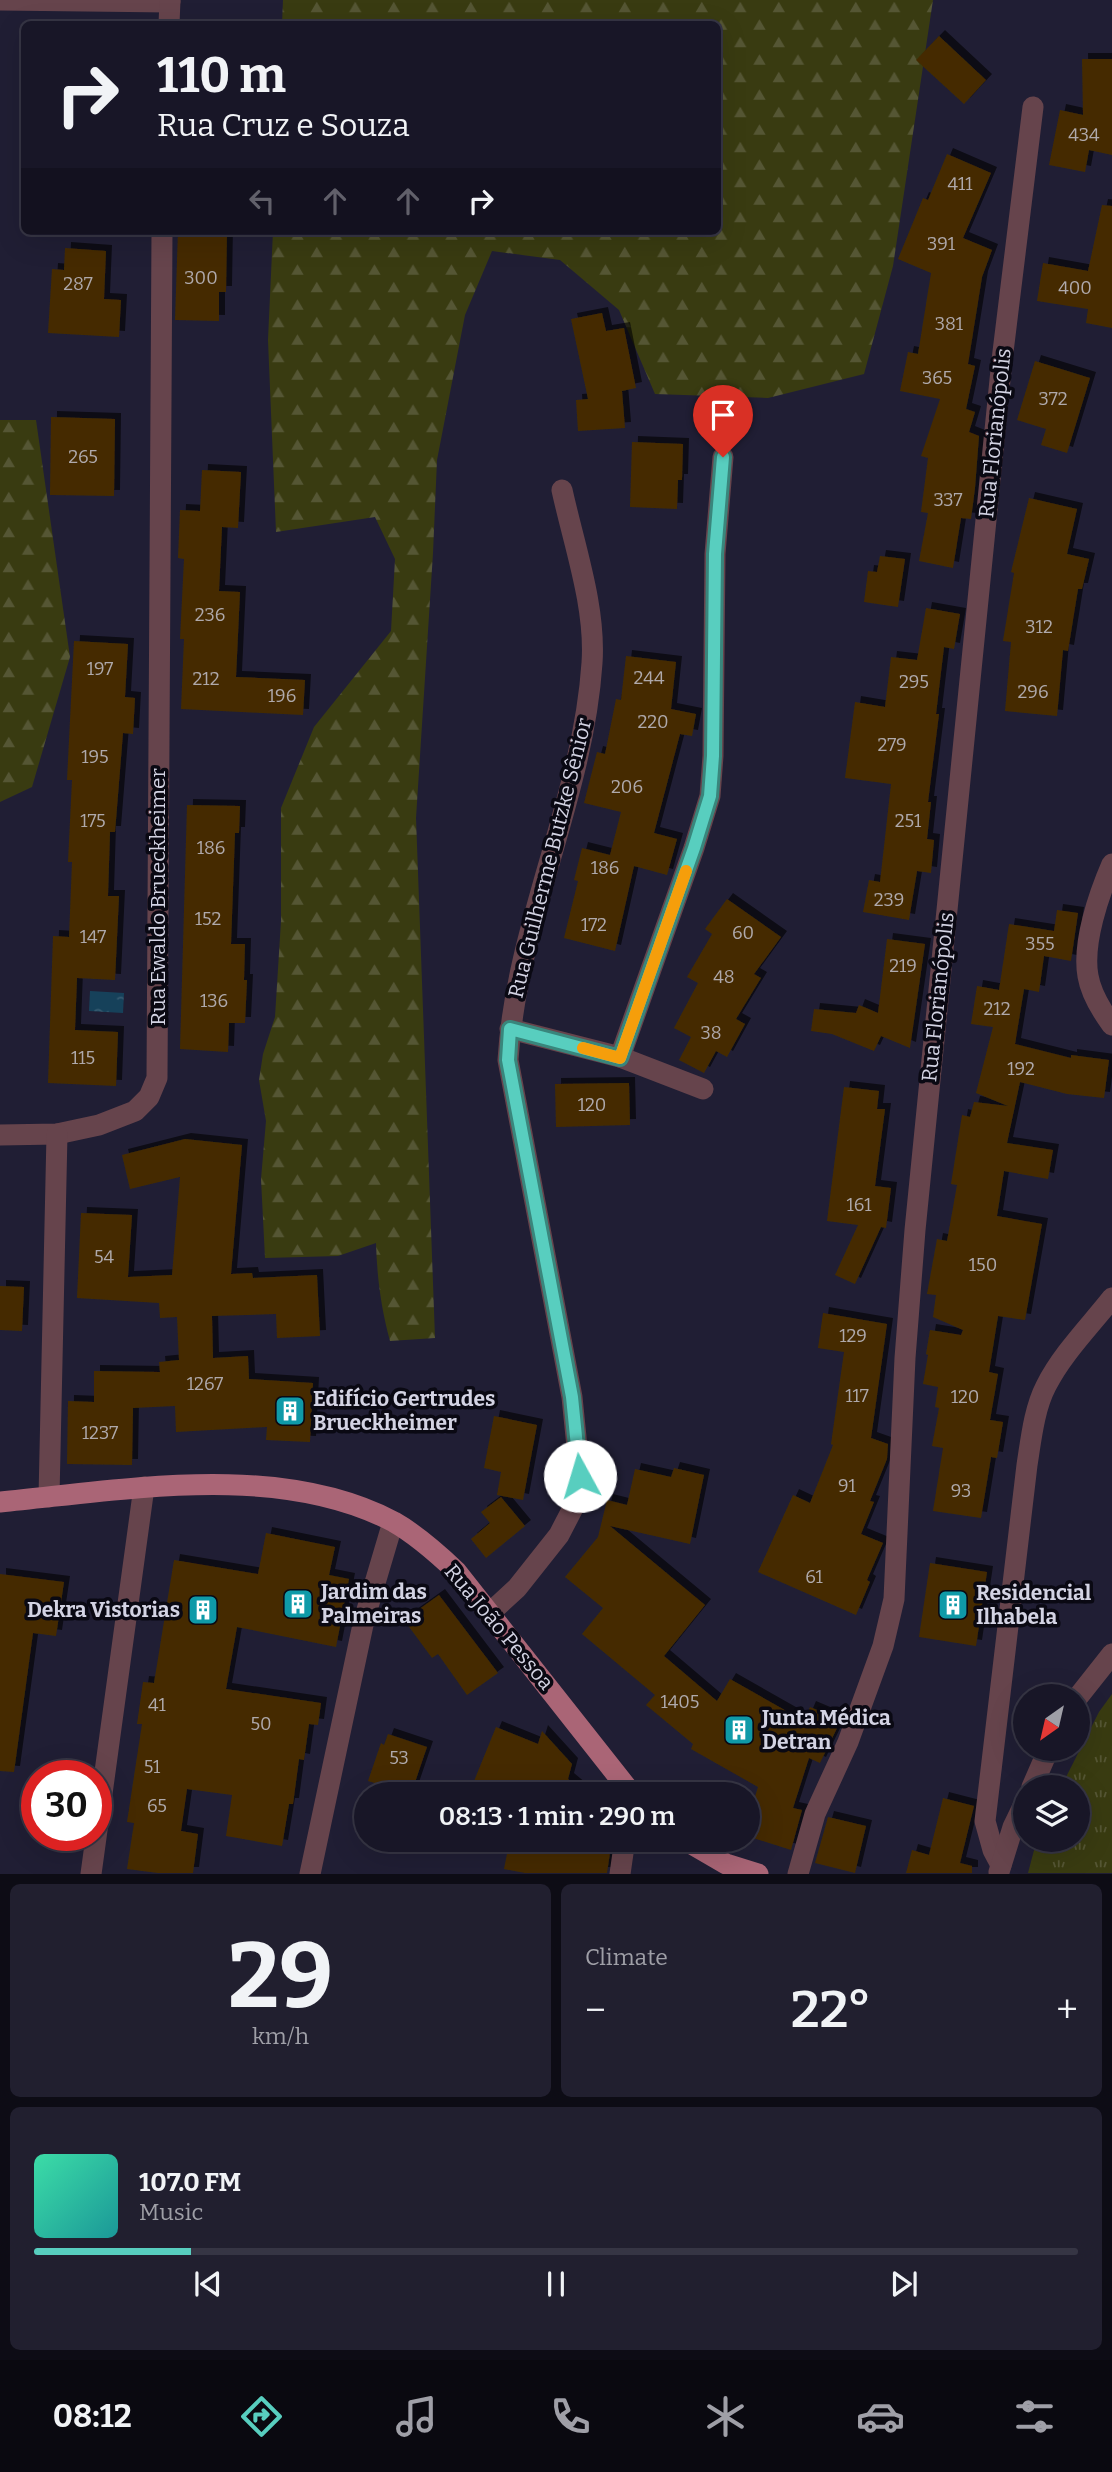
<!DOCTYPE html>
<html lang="en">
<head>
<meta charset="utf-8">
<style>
  :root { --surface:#181627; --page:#211f2f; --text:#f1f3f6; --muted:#9f9fa7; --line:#363544; --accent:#58cebf }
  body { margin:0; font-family:Bitter,serif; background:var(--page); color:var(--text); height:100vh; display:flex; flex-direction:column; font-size:26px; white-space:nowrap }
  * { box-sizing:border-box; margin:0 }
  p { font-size:23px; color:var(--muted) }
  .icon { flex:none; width:38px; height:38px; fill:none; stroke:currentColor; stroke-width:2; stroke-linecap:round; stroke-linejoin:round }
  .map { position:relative; height:1874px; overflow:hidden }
  .panel { display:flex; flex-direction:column; gap:10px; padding:10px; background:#0d0c15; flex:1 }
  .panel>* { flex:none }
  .banner { position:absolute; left:21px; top:21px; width:700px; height:214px; border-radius:10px; box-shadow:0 7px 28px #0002,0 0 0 2px var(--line); background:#181627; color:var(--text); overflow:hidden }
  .needle { width:46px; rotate:214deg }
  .buttons { position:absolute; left:1013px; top:1684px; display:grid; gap:14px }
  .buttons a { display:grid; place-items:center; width:77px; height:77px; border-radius:50%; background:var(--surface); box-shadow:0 7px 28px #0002,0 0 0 2px var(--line); font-size:35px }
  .speed { position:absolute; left:21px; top:1760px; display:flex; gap:14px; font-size:35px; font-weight:700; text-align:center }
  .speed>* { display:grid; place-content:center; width:91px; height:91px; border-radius:50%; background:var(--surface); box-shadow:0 7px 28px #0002,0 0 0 2px var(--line); line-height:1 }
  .speed .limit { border:10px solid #d22; background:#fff; color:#111 }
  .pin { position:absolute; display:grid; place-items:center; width:60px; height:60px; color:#fff; margin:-72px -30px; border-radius:50% 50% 50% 0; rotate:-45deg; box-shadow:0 0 7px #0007 }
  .pin .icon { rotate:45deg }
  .me { position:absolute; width:77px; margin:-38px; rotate:354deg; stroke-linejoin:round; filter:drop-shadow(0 0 5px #0008) }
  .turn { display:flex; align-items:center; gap:24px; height:147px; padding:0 21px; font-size:32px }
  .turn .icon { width:91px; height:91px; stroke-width:2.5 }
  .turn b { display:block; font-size:49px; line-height:60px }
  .lanes { display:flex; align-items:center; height:66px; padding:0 21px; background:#0003; justify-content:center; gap:35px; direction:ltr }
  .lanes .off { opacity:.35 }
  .big { font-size:52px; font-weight:600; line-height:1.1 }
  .panel .card { flex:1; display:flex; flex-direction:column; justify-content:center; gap:10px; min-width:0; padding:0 24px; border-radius:10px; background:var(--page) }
  .panel .dial { align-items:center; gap:0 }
  .dial b { font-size:91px; line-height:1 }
  .song { display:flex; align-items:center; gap:21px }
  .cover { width:84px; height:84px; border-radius:10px; background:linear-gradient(135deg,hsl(160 70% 55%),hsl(180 70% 35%)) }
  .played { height:7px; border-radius:4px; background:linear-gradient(90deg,var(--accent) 15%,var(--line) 15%) }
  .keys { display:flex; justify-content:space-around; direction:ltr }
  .heat { display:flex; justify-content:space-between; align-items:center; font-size:38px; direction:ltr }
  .panel .tiles { flex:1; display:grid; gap:10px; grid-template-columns:1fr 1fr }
  .card:last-child { grid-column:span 2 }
  .trip { position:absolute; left:354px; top:1782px; width:406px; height:70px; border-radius:35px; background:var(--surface); box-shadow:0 7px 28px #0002,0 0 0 2px var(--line); font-weight:600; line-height:70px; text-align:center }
  .tabs { display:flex; height:112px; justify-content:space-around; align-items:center; background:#0a0910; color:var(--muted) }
  .tabs .icon { width:49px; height:49px }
  .tabs .current { color:var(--accent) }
  .tabs b { font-size:32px; color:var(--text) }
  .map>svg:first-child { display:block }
</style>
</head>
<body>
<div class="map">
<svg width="1112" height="1874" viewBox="0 0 1112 1874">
  <defs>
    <pattern id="grass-tufts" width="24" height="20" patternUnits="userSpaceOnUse" patternTransform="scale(1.75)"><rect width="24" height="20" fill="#393b11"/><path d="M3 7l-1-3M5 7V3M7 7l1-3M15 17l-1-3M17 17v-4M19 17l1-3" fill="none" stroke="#555634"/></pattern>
    <pattern id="forest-firs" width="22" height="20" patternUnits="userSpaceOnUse" patternTransform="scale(1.75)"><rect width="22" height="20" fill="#393b11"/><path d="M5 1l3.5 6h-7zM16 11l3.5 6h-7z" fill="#555634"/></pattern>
    <pattern id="water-ripples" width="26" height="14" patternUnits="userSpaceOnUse" patternTransform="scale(1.75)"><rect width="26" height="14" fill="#16415a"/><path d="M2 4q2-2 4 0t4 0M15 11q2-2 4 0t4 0" fill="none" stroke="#375c72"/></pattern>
    <filter id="shadow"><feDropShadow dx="6" dy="-6" stdDeviation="0" flood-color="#0009"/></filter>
  </defs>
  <rect width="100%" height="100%" fill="#201e34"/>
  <polygon fill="url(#grass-tufts)" points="1112,1694 1112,1873 1028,1873 1037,1839 1078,1839 1078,1787 1061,1787 1099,1712"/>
  <g fill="url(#forest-firs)">
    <path d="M283,0H933L893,266L864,374L768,398L655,394L619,310L560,260L492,251L465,315L437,460L433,553L416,818L435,1338L390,1341C381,1308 377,1277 376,1243L338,1256L265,1258L261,1179L266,1121L259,1080L263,1054L275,1017L281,921V808L314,727L391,631L395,559L375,517L276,532L268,340L273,231H718V24H282Z"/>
    <polygon points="0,420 36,420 70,657 32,787 0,802"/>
  </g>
  <polygon fill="url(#water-ripples)" points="90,991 124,993 123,1013 89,1011"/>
  <g fill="#442c03" filter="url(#shadow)">
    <polygon points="939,36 986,80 964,104 916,60"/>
    <polygon points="1082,59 1112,59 1112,155 1089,150 1085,172 1049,165 1060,110 1083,115"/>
    <polygon points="947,154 991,173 963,238 992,250 982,277 968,364 975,366 966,409 975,412 969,432 979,436 975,488 971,519 961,518 953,568 919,561 928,513 921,512 928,458 921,456 940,399 900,391 908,352 918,354 931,273 898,259 923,198 928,200"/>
    <polygon points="1102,205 1112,206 1112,328 1086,323 1088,309 1037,301 1043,263 1088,271"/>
    <polygon points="178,231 227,231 226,292 219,292 219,321 175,320"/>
    <polygon points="65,248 106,251 104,299 121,300 119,337 48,333 52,269 64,270"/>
    <polygon points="602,313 606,331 624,328 636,388 622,391 625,428 578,431 576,400 588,399 571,319"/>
    <polygon points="1035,361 1090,378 1067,453 1041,445 1046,429 1017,420"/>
    <polygon points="51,417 115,419 114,496 50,495"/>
    <polygon points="632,442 683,444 682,480 678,480 677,509 630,507"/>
    <polygon points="202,470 241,472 238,528 222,527 219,591 240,592 236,677 305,680 303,715 181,709 184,639 180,639 184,559 178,558 180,510 200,511"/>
    <polygon points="1029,498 1077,509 1067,554 1089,559 1082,589 1078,589 1068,651 1063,650 1057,716 1005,711 1011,642 1003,641 1014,573 1011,572"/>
    <polygon points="880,556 905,559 898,607 864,602 868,571 877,572"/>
    <polygon points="926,608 960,614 954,649 944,647 936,714 939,714 928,802 931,802 927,839 934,840 931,873 917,871 909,920 863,912 869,880 880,882 891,784 845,778 855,702 885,707 891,657 917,660"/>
    <polygon points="74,641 128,644 125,697 135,698 133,734 123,733 115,832 110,832 108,896 119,896 115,980 77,978 75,1030 118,1032 116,1086 48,1083 53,936 69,937 72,862 68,862 72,780 67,780"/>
    <polygon points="626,656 676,662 671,709 696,714 692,736 680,734 654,833 677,839 667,875 634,866 615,951 564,938 578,881 574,880 582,848 610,855 621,812 584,803 597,752 605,754 616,699 621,700"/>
    <polygon points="187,805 240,806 239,833 235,833 231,944 245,944 244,980 247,980 245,1023 229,1023 228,1052 180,1049"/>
    <polygon points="727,899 781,937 754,974 761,978 736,1019 745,1024 727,1057 716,1051 704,1073 679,1060 691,1037 674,1028 698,983 687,977 712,934 705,929"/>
    <polygon points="1057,910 1078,913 1071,961 1044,956 1039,992 1024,989 1015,1044 1071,1058 1071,1055 1109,1060 1104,1098 1067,1094 1020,1082 1007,1143 1053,1150 1048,1179 1004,1171 997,1216 1042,1224 1025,1320 998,1316 989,1372 998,1374 990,1420 1003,1422 997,1458 991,1457 981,1518 933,1511 943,1448 932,1446 939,1408 935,1407 938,1387 923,1384 928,1355 926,1354 930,1330 961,1335 963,1330 933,1317 936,1295 927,1294 937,1239 947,1241 957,1185 951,1184 962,1115 970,1117 974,1102 1008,1106 976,1093 993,1027 971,1024 977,986 999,990 1009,924 1054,931"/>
    <polygon points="887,939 925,944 910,1048 881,1036 874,1051 832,1034 811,1031 814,1009 856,1013 859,1005 878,1013"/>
    <polygon points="629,1083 630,1125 556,1127 555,1084"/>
    <polygon points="844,1087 879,1091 877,1109 885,1109 875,1186 891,1188 886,1228 881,1227 855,1284 835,1275 858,1225 827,1221"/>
    <polygon points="185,1139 242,1145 231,1274 252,1273 253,1278 317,1275 320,1336 277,1338 276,1314 212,1316 213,1358 248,1356 249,1379 313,1383 310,1442 266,1440 267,1427 176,1432 175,1406 133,1408 132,1465 67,1464 68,1401 94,1402 94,1371 160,1372 159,1362 179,1360 177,1317 160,1318 159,1303 77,1298 81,1213 132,1215 128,1277 172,1275 180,1177 130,1189 122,1155"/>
    <polygon points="0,1286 24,1287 22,1331 0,1330"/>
    <polygon points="823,1313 887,1324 871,1438 888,1444 887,1459 870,1501 874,1502 861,1534 883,1543 867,1580 870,1582 856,1615 758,1572 793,1495 810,1503 833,1445 831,1444 844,1352 818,1348"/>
    <polygon points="494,1416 537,1425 523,1500 497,1495 501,1472 484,1468"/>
    <polygon points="674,1468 704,1475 690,1544 610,1526 705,1605 664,1656 717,1701 730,1679 804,1721 810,1707 841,1720 820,1763 809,1758 793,1808 802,1810 791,1850 747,1836 747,1822 758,1787 691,1749 693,1744 646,1705 655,1695 582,1634 603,1608 565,1577 598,1537 607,1500 627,1505 635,1469 671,1477"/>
    <polygon points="501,1497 525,1526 486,1558 471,1539 490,1523 481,1512"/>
    <polygon points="266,1533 335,1547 329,1575 349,1579 336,1647 237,1627 226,1689 321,1703 318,1725 309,1724 304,1760 299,1759 293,1804 289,1804 282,1846 226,1836 232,1795 187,1789 181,1831 198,1834 193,1873 158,1873 127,1869 134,1823 127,1822 142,1724 137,1724 143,1682 154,1683 174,1560 258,1574"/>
    <polygon points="930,1563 987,1572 976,1646 919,1637"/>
    <polygon points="0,1574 64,1582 56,1636 33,1633 14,1772 0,1771"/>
    <polygon points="439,1595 498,1673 467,1695 438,1654 432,1658 404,1620"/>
    <polygon points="496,1727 538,1744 542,1731 572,1764 568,1779 586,1794 543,1794 513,1785 509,1794 490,1794 472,1786"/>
    <polygon points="388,1734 427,1747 411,1794 368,1781 381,1743 384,1745"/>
    <polygon points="943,1798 974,1806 960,1863 972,1866 972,1873 906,1873 912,1850 929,1855"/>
    <polygon points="828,1817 866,1826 855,1873 815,1863"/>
    <polygon points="510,1839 612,1839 607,1873 525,1873 504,1869"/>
  </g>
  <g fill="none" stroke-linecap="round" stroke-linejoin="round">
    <g stroke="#66444c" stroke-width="21">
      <polyline points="0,0 170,2"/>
      <polyline points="169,24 170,0"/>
      <path d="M1112,864C1099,894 1082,943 1088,976C1091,994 1101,1010 1112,1025"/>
      <polyline points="510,1029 620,1057 694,848 710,796 713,756 715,554 723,457"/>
      <polyline points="620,1057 703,1089"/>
      <polyline points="0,1135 57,1134 99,1125 135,1111 149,1097 157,1078 162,231"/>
      <polyline points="49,1497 57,1134"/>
      <path d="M491,1612L517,1588L559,1535L574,1506L580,1477L572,1397L508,1060C516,924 583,799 592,663C596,607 574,545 562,490"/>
      <polyline points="1078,1697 1112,1654"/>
      <polyline points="1032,1787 1049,1748"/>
      <path d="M1001,1865L993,1850L985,1821L1027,1465C1031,1440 1034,1409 1046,1386C1062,1354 1090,1326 1112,1298"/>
      <polyline points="999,1872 1013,1827 1026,1800"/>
      <polyline points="91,1874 144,1487"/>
      <polyline points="310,1874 364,1620 393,1522"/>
      <polyline points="620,1874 625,1839"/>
      <polyline points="798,1874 815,1814 848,1742 883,1646 894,1599 905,1358 915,1230 1002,360 1033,107"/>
    </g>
    <g stroke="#aa6576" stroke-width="21">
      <path d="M0,1502C124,1490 279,1461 394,1522C417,1535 437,1553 456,1571L632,1794"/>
      <polyline points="683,1839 726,1864 758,1874"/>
    </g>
  </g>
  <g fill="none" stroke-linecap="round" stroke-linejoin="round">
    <g stroke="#39867c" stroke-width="18">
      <polyline id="route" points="580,1476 572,1397 508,1060 510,1029 620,1058 694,848 710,796 713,756 715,554 723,457"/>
    </g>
    <use href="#route" stroke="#58cebf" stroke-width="12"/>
    <polyline stroke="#f59e0b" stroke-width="12" points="583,1048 620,1058 686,871"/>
  </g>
  <defs>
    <g id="building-square" transform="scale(1.575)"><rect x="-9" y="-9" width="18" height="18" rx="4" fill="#0f9aa8" stroke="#0a0913"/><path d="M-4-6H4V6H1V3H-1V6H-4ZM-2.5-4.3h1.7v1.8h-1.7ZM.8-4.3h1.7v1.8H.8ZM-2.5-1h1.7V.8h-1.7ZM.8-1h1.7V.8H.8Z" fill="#fff"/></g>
  </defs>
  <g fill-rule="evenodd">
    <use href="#building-square" x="290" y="1411"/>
    <use href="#building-square" x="298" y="1604"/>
    <use href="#building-square" x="953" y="1605"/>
    <use href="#building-square" x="203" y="1610"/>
    <use href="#building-square" x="739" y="1730"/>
  </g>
  <g text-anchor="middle" stroke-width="7" stroke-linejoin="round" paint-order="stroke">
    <g font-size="18" fill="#afa9ab">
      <text x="1084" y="141">434</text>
      <text x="960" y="190">411</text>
      <text x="941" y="250">391</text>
      <text x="201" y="284">300</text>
      <text x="78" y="290">287</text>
      <text x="1075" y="294">400</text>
      <text x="949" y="330">381</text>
      <text x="937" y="384">365</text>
      <text x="1053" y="405">372</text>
      <text x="83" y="463">265</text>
      <text x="948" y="506">337</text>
      <text x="210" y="621">236</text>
      <text x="1039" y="633">312</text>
      <text x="100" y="675">197</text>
      <text x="649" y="684">244</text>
      <text x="206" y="685">212</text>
      <text x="914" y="688">295</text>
      <text x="1033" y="698">296</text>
      <text x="282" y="702">196</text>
      <text x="653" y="728">220</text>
      <text x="892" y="751">279</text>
      <text x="95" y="763">195</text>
      <text x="627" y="793">206</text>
      <text x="93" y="827">175</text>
      <text x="908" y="827">251</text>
      <text x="211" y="854">186</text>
      <text x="605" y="874">186</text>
      <text x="889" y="906">239</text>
      <text x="208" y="925">152</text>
      <text x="594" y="931">172</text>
      <text x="743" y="939">60</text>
      <text x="93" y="943">147</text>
      <text x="1040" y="950">355</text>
      <text x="903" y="972">219</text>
      <text x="724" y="983">48</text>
      <text x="214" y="1007">136</text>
      <text x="997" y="1015">212</text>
      <text x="711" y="1039">38</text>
      <text x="83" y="1064">115</text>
      <text x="1021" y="1075">192</text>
      <text x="592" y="1111">120</text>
      <text x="859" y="1211">161</text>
      <text x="104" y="1263">54</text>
      <text x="983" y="1271">150</text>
      <text x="853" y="1342">129</text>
      <text x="205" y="1390">1267</text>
      <text x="857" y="1402">117</text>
      <text x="965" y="1403">120</text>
      <text x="100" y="1439">1237</text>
      <text x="847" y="1492">91</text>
      <text x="961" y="1497">93</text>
      <text x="814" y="1583">61</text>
      <text x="680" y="1708">1405</text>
      <text x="157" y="1711">41</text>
      <text x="261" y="1730">50</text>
      <text x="399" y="1764">53</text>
      <text x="152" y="1773">51</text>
      <text x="157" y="1812">65</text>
    </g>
    <g font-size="21" fill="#d3d3e3" stroke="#0a0913">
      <text transform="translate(995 433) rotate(-84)" y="7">Rua Florianópolis</text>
      <text transform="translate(550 858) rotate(-76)" y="7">Rua Guilherme Butzke Sênior</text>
      <text transform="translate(158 897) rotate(-90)" y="7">Rua Ewaldo Brueckheimer</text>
      <text transform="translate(938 997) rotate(-84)" y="7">Rua Florianópolis</text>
      <text transform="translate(499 1627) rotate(50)" y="7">Rua João Pessoa</text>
    </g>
    <g font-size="21" font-weight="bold" fill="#d3d3e3" stroke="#0a0913" text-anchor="start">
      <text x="313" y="1406">Edifício Gertrudes<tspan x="313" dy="24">Brueckheimer</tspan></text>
      <text x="321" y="1599">Jardim das<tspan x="321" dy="24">Palmeiras</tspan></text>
      <text x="976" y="1600">Residencial<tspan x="976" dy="24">Ilhabela</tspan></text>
      <text x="180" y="1617" text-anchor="end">Dekra Vistorias</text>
      <text x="762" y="1725">Junta Médica<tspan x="762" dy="24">Detran</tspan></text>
    </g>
  </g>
</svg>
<div class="buttons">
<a><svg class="needle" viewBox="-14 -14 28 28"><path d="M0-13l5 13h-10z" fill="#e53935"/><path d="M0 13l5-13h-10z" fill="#9f9fa7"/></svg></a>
<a><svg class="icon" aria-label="layers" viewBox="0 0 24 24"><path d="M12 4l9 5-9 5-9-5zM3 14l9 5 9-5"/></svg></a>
</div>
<div class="speed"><div class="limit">30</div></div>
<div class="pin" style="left:723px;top:457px;background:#d93025"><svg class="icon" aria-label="arrive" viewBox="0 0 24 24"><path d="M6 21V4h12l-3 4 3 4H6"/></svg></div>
<svg class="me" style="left:580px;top:1476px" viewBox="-20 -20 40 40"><circle r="19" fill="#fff"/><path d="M0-13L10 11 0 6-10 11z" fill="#58cebf"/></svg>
<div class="trip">08:13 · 1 min · 290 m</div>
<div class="banner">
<div class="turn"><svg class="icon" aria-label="right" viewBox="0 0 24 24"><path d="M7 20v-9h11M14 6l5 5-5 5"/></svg><div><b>110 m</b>Rua Cruz e Souza</div></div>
<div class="lanes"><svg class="icon off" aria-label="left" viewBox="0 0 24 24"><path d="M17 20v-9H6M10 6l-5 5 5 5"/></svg><svg class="icon off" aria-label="ahead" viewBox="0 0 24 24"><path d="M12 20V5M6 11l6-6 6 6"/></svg><svg class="icon off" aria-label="ahead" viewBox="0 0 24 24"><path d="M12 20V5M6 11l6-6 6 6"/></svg><svg class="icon" aria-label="right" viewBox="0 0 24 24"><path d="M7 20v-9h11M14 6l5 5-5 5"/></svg></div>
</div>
</div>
<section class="panel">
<div class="tiles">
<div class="card dial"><b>29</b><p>km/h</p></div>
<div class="card"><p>Climate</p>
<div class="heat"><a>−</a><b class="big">22°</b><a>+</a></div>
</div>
<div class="card">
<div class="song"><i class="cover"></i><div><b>107.0 FM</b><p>Music</p></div></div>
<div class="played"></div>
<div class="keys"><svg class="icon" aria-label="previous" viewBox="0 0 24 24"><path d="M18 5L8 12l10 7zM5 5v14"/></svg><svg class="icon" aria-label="pause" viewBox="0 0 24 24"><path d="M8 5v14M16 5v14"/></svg><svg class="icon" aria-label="next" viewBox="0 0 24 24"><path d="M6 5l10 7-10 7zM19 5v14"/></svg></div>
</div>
</div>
</section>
<nav class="tabs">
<b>08:12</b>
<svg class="icon current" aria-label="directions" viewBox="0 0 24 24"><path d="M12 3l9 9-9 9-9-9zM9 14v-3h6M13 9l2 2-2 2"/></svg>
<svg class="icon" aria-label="music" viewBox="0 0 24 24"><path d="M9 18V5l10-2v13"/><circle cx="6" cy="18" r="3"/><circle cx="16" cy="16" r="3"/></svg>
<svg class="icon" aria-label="phone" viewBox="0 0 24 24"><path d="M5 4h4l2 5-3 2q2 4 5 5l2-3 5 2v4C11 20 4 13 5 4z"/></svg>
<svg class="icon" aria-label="climate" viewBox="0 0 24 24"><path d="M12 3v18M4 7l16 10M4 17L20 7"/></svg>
<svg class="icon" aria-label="car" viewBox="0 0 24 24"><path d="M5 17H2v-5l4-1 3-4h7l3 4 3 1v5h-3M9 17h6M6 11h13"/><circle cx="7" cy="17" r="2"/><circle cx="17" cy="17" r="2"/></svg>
<svg class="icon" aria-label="filters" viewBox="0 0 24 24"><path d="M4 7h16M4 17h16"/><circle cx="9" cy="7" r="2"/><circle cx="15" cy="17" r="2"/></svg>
</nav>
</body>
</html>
